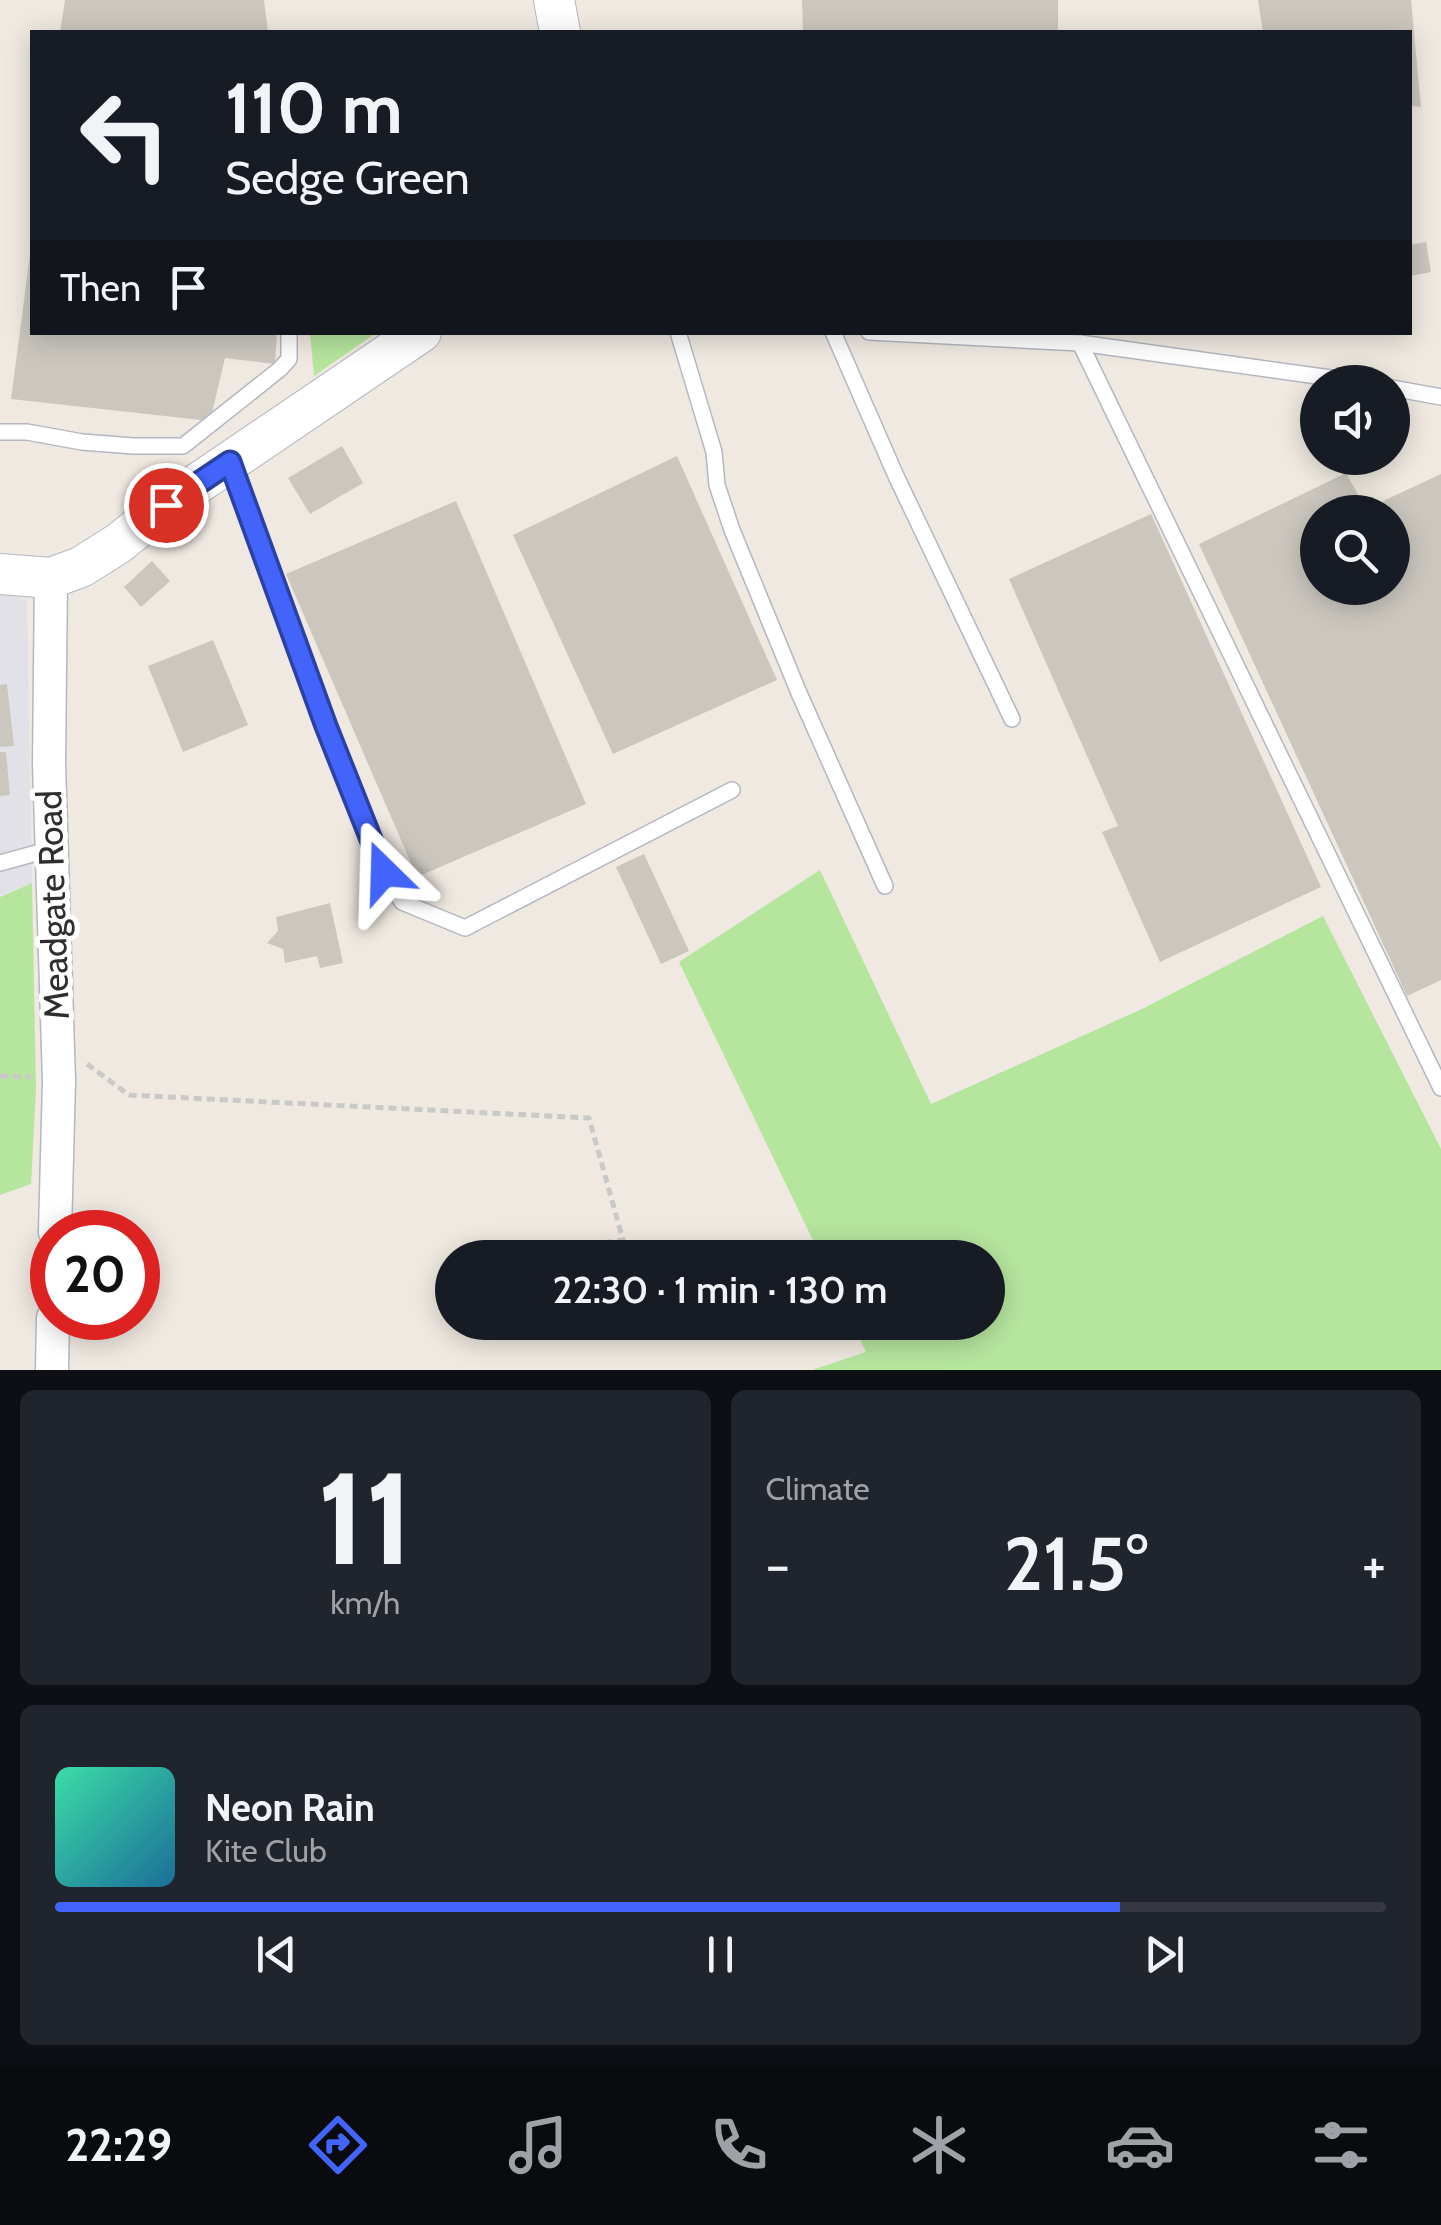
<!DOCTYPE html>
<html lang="en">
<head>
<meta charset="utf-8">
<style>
  :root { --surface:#171b24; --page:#20242c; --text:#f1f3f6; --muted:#9ea1a6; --line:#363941; --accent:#4264fb }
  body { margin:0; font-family:Cabin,sans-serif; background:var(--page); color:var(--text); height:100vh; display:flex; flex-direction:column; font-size:38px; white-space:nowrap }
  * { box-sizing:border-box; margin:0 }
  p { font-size:32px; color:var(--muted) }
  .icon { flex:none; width:55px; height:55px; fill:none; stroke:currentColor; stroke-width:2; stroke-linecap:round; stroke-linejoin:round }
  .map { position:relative; height:1370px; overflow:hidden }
  .side { display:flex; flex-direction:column; gap:20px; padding:20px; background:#0d0f14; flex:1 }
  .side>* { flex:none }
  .guide { position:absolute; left:30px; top:30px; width:1382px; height:305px; border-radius:0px; box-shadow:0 5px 25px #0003; background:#171b24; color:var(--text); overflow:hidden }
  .controls { position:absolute; left:1300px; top:365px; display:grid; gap:20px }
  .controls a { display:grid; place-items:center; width:110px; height:110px; border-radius:50%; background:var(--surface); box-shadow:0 5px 25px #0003; font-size:50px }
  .speed { position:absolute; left:30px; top:1210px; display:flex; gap:20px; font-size:50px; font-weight:700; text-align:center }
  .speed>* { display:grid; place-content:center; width:130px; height:130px; border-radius:50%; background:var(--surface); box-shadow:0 5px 25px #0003; line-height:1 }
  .speed .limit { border:15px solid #d22; background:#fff; color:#111 }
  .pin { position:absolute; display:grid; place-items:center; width:85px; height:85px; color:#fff; margin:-42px; border:5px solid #fff; border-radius:50%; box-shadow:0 2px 10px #0007 }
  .me { position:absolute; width:110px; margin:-55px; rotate:338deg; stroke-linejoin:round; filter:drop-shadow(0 0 8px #0008) }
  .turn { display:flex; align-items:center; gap:35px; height:210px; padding:0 30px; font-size:45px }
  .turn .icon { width:130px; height:130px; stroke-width:2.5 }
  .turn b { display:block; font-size:70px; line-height:85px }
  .then { display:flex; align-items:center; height:95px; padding:0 30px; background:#0003; gap:20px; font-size:38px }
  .big { font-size:75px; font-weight:600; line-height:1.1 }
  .side .card { flex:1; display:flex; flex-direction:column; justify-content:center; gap:15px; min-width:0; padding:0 35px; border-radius:15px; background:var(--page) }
  .side .dial { align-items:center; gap:0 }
  .dial b { font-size:130px; line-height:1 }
  .song { display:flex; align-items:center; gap:30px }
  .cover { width:120px; height:120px; border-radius:15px; background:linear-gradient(135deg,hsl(160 70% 55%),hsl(200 70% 35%)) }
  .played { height:10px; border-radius:5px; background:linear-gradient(90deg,var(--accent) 80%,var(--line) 80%) }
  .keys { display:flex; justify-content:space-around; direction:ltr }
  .heat { display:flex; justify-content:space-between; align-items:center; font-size:55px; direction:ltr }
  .side .tiles { flex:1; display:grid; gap:20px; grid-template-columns:1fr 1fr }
  .card:last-child { grid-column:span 2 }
  .trip { position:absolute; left:435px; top:1240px; width:570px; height:100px; border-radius:50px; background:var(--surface); box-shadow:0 5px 25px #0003; font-weight:600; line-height:100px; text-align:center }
  .dock { display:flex; height:160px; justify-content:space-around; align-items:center; background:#090b0e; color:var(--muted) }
  .dock .icon { width:70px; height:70px }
  .dock .selected { color:var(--accent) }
  .dock b { font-size:45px; color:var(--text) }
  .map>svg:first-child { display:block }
</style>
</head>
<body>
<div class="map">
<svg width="1441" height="1370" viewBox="0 0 1441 1370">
  <rect width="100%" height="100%" fill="#efe9e1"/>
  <polygon fill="#e3e1e8" points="0,592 27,599 32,883 0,896"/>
  <g fill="#b6e59e">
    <polygon points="310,333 310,332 376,333 314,376"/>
    <polygon points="820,870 931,1104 1142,1009 1323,916 1441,1149 1441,1370 812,1370 866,1352 852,1323 988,1322 988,1258 821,1257 679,962"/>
    <polygon points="32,883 36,1089 31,1184 0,1195 0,897"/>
  </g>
  <g fill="#cbc7bf" fill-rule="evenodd">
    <polygon points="65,0 264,0 268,32 60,32"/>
    <polygon points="802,0 1058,0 1058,32 803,32"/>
    <polygon points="1258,0 1411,0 1421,107 1410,106 1410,32 1263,32"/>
    <polygon points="1426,242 1431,272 1410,276 1410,245"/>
    <polygon points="30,255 32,255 32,332 277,332 275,364 225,358 210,421 11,399"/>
    <polygon points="342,446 363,483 310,514 288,478"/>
    <polygon points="677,456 777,680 613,754 513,535"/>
    <path d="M1346,473L1366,509L1441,474V980L1407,996L1199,544ZM1318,512H1392V588H1318Z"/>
    <polygon points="456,501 586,804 417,877 286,574"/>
    <polygon points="1151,514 1321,887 1160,962 1102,832 1118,826 1009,579"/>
    <polygon points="152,561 170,581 141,607 124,587"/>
    <polygon points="213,640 248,725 183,752 148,666"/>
    <polygon points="7,684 14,746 0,747 0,685"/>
    <polygon points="0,752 6,752 10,795 0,796"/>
    <polygon points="644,854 689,951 661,964 616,867"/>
    <polygon points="330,903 343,963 320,968 317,956 285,963 283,949 267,943 278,931 276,917"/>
  </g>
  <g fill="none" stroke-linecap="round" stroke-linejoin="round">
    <g stroke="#b4b7c1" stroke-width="18">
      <g id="service">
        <polyline points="678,332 714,452 717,485 732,530 799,693 885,886"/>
        <polyline points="833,332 896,476 1012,719"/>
        <polyline points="869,332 1080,343 1360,382"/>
        <polyline points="1080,343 1441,1088"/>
        <polyline points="1392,388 1441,397"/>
        <polyline points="0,432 27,432 82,442 133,446 183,446 280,369 289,359 289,332"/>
        <polyline points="231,466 326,726 384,872 402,902 465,928 732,790"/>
        <polyline points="0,863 51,849"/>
      </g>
    </g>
    <g stroke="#b4b7c1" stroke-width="35">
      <g id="minor">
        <polyline points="51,578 49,764 59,1081 55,1232"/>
        <polyline points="52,1370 53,1318"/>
      </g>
    </g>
    <g stroke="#b4b7c1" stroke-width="42">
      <g id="tertiary">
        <polyline points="554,0 560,32"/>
        <polyline points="0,574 51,578 81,567 119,543 166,505 421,332"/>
      </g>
    </g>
    <g stroke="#c9c9c9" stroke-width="5" stroke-dasharray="8 5" stroke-linecap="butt">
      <polyline points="87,1064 129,1095 589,1118 623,1240 497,1258"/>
      <polyline points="0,1076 31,1077"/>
    </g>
    <use href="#service" stroke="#fff" stroke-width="15"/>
    <use href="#minor" stroke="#fff" stroke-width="32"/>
    <use href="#tertiary" stroke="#fff" stroke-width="40"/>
  </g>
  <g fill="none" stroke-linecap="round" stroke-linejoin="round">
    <g stroke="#2b41a3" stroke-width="25">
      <polyline id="route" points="166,505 230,462 326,726 384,872"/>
    </g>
    <use href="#route" stroke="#4264fb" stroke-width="18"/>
  </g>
  <g text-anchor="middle" stroke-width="10" stroke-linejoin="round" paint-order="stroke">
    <g font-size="35" fill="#2e2e2e" stroke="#fff">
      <text transform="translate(53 905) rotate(-92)" y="12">Meadgate Road</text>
    </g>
  </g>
</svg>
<div class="controls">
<a><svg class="icon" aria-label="sound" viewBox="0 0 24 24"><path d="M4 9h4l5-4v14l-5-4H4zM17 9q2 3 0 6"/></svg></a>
<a><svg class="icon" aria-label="search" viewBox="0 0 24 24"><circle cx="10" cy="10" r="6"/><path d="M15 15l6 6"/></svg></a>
</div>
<div class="speed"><div class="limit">20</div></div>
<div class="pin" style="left:166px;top:505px;background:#d93025"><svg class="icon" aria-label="arrive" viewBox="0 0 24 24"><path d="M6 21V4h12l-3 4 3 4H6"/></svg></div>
<svg class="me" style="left:384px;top:872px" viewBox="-20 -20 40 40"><path d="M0-17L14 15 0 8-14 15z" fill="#4264fb" stroke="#fff" stroke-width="4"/></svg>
<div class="trip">22:30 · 1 min · 130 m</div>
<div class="guide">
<div class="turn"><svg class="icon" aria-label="left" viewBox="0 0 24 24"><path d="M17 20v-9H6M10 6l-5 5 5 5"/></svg><div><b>110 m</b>Sedge Green</div></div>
<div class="then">Then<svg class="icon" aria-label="arrive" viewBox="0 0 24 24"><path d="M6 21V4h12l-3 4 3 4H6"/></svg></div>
</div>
</div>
<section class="side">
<div class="tiles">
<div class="card dial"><b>11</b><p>km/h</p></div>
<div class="card"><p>Climate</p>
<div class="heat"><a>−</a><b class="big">21.5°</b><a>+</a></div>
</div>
<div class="card">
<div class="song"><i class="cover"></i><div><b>Neon Rain</b><p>Kite Club</p></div></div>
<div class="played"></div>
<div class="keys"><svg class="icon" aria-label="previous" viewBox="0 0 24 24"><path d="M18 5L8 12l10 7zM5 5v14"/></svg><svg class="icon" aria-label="pause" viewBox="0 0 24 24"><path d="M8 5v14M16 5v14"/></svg><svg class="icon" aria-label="next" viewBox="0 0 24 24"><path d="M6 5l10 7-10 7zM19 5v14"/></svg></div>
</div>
</div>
</section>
<nav class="dock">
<b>22:29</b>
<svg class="icon selected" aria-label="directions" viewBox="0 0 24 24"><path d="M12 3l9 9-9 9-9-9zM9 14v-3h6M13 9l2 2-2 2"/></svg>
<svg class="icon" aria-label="music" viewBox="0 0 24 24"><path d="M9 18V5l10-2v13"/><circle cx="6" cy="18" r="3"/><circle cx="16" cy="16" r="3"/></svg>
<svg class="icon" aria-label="phone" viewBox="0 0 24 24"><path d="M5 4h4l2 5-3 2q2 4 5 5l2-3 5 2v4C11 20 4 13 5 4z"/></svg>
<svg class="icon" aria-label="climate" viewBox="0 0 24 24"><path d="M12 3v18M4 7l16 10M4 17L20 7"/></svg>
<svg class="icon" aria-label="car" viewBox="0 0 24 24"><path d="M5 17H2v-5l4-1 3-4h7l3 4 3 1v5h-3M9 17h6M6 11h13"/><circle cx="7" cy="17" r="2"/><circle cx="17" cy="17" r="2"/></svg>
<svg class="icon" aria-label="filters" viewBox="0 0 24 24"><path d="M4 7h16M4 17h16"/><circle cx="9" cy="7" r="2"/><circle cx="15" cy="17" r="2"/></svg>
</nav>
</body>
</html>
